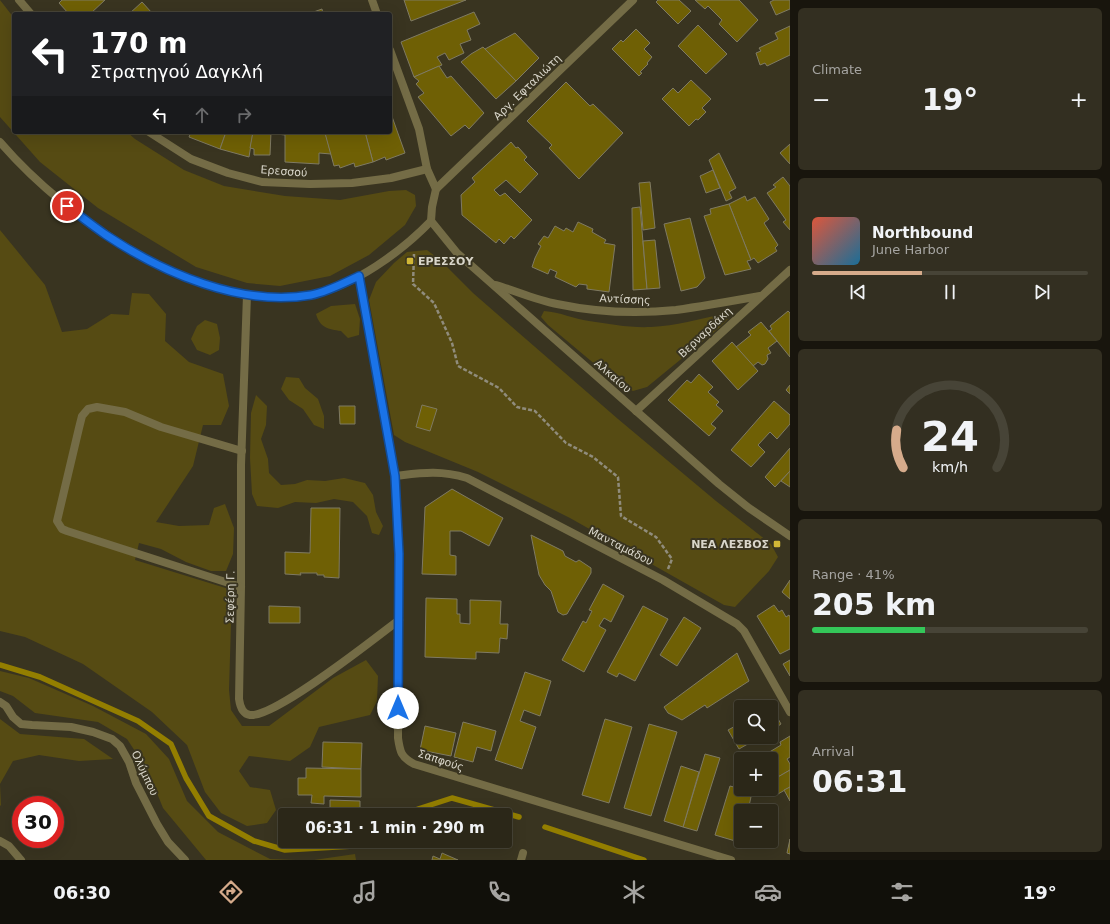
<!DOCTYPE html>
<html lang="en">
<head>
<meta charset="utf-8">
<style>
  :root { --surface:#2b2718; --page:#332f21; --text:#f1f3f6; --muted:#a6a5a2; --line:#474437; --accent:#d6ab8b }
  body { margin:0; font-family:"DejaVu Sans",sans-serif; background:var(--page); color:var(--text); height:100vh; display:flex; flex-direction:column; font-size:15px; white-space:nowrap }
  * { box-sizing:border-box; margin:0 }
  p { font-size:13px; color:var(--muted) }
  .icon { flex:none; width:22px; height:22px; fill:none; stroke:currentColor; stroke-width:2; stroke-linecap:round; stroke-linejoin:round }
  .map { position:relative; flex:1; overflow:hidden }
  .sheet { display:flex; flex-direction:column; gap:8px; padding:8px; background:#18150d; width:320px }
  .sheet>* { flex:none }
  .guide { position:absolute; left:12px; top:12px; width:380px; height:122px; border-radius:4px; box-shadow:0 4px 16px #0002,0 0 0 1px var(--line); background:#202124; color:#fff; overflow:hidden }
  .buttons { position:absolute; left:734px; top:700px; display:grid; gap:8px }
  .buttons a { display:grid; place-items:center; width:44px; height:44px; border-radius:4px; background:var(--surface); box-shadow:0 4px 16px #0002,0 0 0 1px var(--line); font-size:20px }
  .speed { position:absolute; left:12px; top:796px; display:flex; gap:8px; font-size:20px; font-weight:700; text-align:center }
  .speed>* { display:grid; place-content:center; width:52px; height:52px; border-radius:50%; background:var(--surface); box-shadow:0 4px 16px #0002,0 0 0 1px var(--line); line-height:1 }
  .speed .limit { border:6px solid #d22; background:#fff; color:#111 }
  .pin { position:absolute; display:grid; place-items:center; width:34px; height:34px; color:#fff; margin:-17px; border:2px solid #fff; border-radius:50%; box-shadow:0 1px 4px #0007 }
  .me { position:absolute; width:44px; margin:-22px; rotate:0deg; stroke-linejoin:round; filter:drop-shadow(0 0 3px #0008) }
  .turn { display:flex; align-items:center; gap:14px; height:84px; padding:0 12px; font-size:18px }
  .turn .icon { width:52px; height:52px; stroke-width:2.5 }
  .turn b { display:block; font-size:28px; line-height:34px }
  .lanes { display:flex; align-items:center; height:38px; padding:0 12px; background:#0003; justify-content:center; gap:20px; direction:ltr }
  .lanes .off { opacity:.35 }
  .big { font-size:30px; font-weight:600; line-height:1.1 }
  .sheet .card { flex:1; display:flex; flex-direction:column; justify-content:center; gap:6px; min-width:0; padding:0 14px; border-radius:6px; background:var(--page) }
  .sheet .dial { align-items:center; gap:0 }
  .dial svg { height:104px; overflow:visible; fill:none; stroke:var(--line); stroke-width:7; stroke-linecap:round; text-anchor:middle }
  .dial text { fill:var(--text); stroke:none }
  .song { display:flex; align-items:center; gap:12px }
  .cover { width:48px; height:48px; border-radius:6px; background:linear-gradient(135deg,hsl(10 70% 55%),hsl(200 70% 35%)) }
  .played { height:4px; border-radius:2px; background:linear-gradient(90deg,var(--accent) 40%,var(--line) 40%) }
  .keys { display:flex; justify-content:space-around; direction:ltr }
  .heat { display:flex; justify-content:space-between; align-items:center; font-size:22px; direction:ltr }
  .charge { height:6px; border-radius:3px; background:linear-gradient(90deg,#34c759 41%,var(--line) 0) }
  .trip { position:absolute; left:278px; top:808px; width:234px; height:40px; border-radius:4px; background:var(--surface); box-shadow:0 4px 16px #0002,0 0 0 1px var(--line); font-weight:600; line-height:40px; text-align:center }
  .dock { display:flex; height:64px; justify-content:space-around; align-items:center; background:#11100a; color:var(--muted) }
  .dock .icon { width:28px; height:28px }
  .dock .current { color:var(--accent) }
  .dock b { font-size:18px; color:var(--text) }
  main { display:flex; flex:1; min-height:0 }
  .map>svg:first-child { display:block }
</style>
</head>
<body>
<main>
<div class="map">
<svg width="790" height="860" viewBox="0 0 790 860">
  <rect width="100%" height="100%" fill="#393420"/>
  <g fill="#564b13">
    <polygon points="0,0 14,18 14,132 127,132 135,139 184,170 224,186 285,196 340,200 389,191 406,190 415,195 416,206 405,225 369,255 330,276 280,286 247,283 196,267 98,208 40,162 0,117"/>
    <polygon points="0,230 45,285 62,332 87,329 111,314 129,315 132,293 149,294 166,314 165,341 189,362 223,374 229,406 221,425 203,425 193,466 156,522 179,526 209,525 214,508 225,504 234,528 233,554 226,571 211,571 186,562 161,549 139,543 135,560 232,590 229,690 231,710 242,726 269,726 333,678 366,660 378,676 377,701 370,715 319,727 310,747 290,761 249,756 239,771 250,787 270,790 276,810 267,823 247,826 221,813 205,792 187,745 152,712 83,664 25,637 0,631"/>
    <polygon points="427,250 440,260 473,293 618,419 716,501 771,544 778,557 769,571 735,607 724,605 570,518 478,472 405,442 394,435 369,300 376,282 394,263 407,252"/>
    <path d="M355,304L360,319L359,335L348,338L341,331C328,329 320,328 316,314L331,306Z"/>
    <path d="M544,311C560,312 574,319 589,321C609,324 630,328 651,327C676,326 699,319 723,314L728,319L719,328L647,387L633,391L621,386L548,325L541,317Z"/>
    <polygon points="205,320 217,324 220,338 219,350 210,355 197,350 191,339 197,326"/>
    <polygon points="286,377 299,378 305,388 318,399 324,416 324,429 314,425 303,409 289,400 281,389"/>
    <polygon points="256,395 267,406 266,425 261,439 268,459 269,473 281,485 295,484 307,480 325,481 344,478 365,483 373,495 376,512 383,526 379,535 372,533 367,516 353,502 334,499 316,503 295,502 278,508 257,506 252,494 250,458 251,413"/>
    <polygon points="0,671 29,678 93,706 146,734 169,759 187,801 218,832 270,859 296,860 206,860 163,808 148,771 127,739 98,722 35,713 13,696 0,691"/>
    <polygon points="0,719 20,734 84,739 113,759 79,761 39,755 13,761 0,784 1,805 0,806"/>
    <polygon points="355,854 356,860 314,860"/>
  </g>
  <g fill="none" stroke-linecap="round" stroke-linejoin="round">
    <g stroke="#937e00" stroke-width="5.5">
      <polyline points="0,665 40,677 138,721 171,744 186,778 209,816 254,841 285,850 354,846 365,841"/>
      <polyline points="410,815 418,809 452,798 519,817"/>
      <polyline points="545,827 644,860"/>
    </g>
  </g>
  <g fill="#6f6005" stroke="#7f7a63">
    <polygon points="62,0 105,0 90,14 69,14 59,3"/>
    <polygon points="404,0 466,0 411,21"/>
    <polygon points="658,0 679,0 691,11 678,24 656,2"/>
    <polygon points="695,0 739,0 758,20 737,42 719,24 722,20 708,6 705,9"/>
    <polygon points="774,0 790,0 790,9 776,15 770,2"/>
    <polygon points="142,2 152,13 150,14 129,14"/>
    <polygon points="322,9 323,14 308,14"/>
    <polygon points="474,12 480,24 467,30 471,40 460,44 464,53 449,60 445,53 437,57 442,65 414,77 401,42"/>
    <polygon points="698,25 727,54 706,74 678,46"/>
    <polygon points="790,26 790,55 767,66 765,63 760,65 756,53 761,51 759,48 778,39 775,33"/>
    <polygon points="636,29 650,43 644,49 652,57 647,63 648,64 640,72 642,73 639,76 612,49 621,40 623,42"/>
    <polygon points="515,33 539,58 516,81 485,49"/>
    <polygon points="483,47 516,81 496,99 461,62 471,54"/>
    <polygon points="439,66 447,78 451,76 484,113 469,129 465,125 451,136 418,97 424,93 416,84 419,81 414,77"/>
    <polygon points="691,80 711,99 702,108 706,112 698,120 696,119 689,126 662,99 673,88 678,93"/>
    <polygon points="566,82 590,106 593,104 623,133 579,179 549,148 552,145 527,121"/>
    <polygon points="390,111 405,153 386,160 385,157 373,162 365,132 390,132"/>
    <polygon points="191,132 226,132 220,149 189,137"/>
    <polygon points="226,132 253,132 249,157 220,149"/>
    <polygon points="253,132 271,132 270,155 254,155 254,149 250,148"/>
    <polygon points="277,132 325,132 331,154 319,153 319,164 285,162 285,135 277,134"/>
    <polygon points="328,132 365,132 373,162 355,167 354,163 340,168 339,165 334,166 325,133"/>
    <polygon points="511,142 516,148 518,147 527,157 524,160 538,174 520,193 506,180 494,190 500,196 505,193 532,220 514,239 511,236 504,244 499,239 496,243 462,215 461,195 475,182 472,178"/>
    <polygon points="790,144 790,164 780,153"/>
    <polygon points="719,153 736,188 729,192 732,198 726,201 709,160"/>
    <polygon points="713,170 720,188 706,193 700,176"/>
    <polygon points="783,177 790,186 790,230 783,222 786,220 767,193 776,187 773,185"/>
    <polygon points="650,182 655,228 643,230 639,183"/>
    <polygon points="745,196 747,201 755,197 769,219 764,223 778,245 775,248 777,251 758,263 754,258 751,260 729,204"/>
    <polygon points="729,204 751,260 747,261 751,269 725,275 704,216 711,214 710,209"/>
    <polygon points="640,207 647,289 633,290 632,208"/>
    <polygon points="690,218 705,278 697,287 681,291 664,224"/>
    <polygon points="578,222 593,229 592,232 606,240 604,243 615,245 609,292 587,289 587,285 579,284 576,287 555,277 557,272 550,269 548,274 532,267 535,258 541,246 538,244 544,236 548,238 555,226 564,231 566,228 573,232"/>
    <polygon points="655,240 660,288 647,289 643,241"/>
    <polygon points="788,311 790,313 790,357 769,331 772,329 770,326"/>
    <polygon points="761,322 777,341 768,348 771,353 767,355 768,359 765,364 762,365 758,362 753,366 736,347 751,335 748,332"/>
    <polygon points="732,342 758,371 738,390 712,361"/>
    <polygon points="699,374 713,387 708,392 719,402 716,405 723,411 711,424 716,428 709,436 668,400 687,380 691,383"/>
    <polygon points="790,385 790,394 786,390"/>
    <polygon points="774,401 790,415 790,424 777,439 770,432 758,445 765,452 751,467 731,450"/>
    <polygon points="422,405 437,409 430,431 416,427"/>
    <polygon points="339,406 355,406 355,424 340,424"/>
    <polygon points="790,448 790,471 775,487 765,477"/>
    <polygon points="790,471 790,487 781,481"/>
    <polygon points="452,489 503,518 489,546 461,531 450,531 450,555 456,556 456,575 422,574 425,507"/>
    <polygon points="311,508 340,508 339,578 324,577 324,575 317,575 317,573 300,573 301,575 285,574 285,552 310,553"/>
    <polygon points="531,535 563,551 565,556 576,562 579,560 591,568 591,573 567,614 563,615 558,612 551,591 545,585 539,575"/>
    <polygon points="790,580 790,599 782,592"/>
    <polygon points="603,584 624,596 611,622 604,618 599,626 606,630 584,672 562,660 583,621 586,623 592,611 589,610"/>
    <polygon points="426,598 457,599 457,614 460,614 460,623 470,624 470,600 501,601 500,624 508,624 507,639 500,638 499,653 476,652 476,659 425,657"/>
    <polygon points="774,605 779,612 782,610 786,617 789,615 790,617 790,649 780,654 757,616"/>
    <polygon points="269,606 300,607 300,623 269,623"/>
    <polygon points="643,606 668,619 635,681 619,673 617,677 607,672"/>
    <polygon points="684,617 701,628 677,666 660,655"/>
    <polygon points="737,653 749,681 707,708 705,705 682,720 668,713 664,707"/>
    <polygon points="790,660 790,676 783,664"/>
    <polygon points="525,672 551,681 540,716 524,710 520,721 536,727 522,769 495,760"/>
    <polygon points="770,705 781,724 771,731 771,707 768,707"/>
    <polygon points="605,719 632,727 609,803 582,795"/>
    <polygon points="463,722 496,731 491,751 477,747 473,762 454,757"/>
    <polygon points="741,723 741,737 760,737 739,749 728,730"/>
    <polygon points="649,724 677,732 651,816 624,808"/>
    <polygon points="425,726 456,733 451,756 420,750"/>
    <polygon points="790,736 790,757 787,759 790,764 790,770 771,781 771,759 758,759 781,745 780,742"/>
    <polygon points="323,742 362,743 361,769 322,767"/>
    <polygon points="705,754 720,758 697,831 683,827"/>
    <polygon points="681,766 699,772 683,827 664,821"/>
    <polygon points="306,768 361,769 361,797 324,796 324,804 311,803 312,795 298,795 298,778 306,778"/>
    <polygon points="790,770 790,787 778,794 771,781"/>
    <polygon points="730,786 752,792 748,811 741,811 741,841 743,841 742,843 715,835"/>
    <polygon points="790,787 790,801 784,790"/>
    <polygon points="330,800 360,801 360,811 365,811 365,815 330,815"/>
    <polygon points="790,839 790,854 787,853"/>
    <polygon points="442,853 458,860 432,860 433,856 440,859"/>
  </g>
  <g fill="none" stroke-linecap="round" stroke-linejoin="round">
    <polyline stroke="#908c7c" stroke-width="2.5" stroke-dasharray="4 2" stroke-linecap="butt" points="414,254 413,284 434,303 452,343 458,366 499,388 517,407 535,411 566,443 593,457 618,477 621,516 656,537 672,559 668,569"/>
    <g stroke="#746c46" stroke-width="8">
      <polyline points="0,702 6,706 13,717 21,724 32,725 71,727 93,732 112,739 120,746 129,762 136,783 157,824 168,842 185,860"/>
      <polyline points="0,841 9,846 21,860"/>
    </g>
    <g stroke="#746c46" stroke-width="8">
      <polyline points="19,0 31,14"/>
      <polyline points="372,0 377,14"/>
      <polyline points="390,50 419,129 427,169 436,189 432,207 431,221"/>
      <polyline points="149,132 191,159 228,173 262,182 310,184 352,183 391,178 427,169"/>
      <path d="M0,142C67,220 203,315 311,295C354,286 401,252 431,221"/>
      <polyline points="436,189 633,0"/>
      <polyline points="431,221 457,253 719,484 749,508 790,536"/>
      <path d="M359,276L395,476L399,554L398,738C400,752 401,757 414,764L731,860"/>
      <path d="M496,285C516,291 536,300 557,304C595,312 637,314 676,310C704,306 732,301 760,296"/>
      <path d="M247,295L241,465V587L239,699C240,706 242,714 250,715C275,718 375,638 399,620"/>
      <polyline points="636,411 790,270"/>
      <path d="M395,476C422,473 439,470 467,478L663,580L737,624L744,631L790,712"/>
      <polyline points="241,587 67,531 62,529 57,521 79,428 82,416 88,409 97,407 125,412 161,427 242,451"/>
      <polyline points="521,860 523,853"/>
    </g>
  </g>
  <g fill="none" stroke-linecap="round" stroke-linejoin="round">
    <g stroke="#114b97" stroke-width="10">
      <path id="route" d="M67,206C80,216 93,226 106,235C163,273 241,307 311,295C327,292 344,283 359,276L395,476L399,554L398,708"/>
    </g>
    <use href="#route" stroke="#1a73e8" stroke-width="7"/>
  </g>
  <g fill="#d1b736" stroke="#393420" stroke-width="1.5">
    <rect x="406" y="257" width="8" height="8" rx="2"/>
    <rect x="773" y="540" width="8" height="8" rx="2"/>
  </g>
  <g text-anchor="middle" stroke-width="4" stroke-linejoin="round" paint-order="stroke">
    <g font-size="11" fill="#d9d6ca" stroke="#393420">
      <text transform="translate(527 87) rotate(-44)" y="4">Αργ. Εφταλιώτη</text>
      <text transform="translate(284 171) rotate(4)" y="4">Ερεσσού</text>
      <text transform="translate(625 299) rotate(2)" y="4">Αντίσσης</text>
      <text transform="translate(705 332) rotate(-43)" y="4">Βερναρδάκη</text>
      <text transform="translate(613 376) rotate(41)" y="4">Αλκαίου</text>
      <text transform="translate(621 546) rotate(27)" y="4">Μανταμάδου</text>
      <text transform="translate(230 597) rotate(-89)" y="4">Σεφέρη Γ.</text>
      <text transform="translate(441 760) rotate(18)" y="4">Σαπφούς</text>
      <text transform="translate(145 773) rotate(65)" y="4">Ολύμπου</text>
    </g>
    <g font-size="11" font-weight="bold" fill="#d9d6ca" stroke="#393420" text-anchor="start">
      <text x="418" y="265">ΕΡΕΣΣΟΥ</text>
      <text x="769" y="548" text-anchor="end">ΝΕΑ ΛΕΣΒΟΣ</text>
    </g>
  </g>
</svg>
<div class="buttons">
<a><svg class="icon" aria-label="search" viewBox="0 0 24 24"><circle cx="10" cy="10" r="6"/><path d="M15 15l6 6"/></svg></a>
<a>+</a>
<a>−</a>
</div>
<div class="speed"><div class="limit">30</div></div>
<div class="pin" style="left:67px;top:206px;background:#d93025"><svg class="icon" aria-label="arrive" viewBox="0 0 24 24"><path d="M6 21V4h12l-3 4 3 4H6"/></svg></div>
<svg class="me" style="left:398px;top:708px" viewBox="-20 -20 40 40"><circle r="19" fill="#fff"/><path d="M0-13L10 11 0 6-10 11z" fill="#1a73e8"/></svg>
<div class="trip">06:31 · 1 min · 290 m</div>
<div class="guide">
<div class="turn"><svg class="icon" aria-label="left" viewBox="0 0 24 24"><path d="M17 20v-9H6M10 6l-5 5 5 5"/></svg><div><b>170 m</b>Στρατηγού Δαγκλή</div></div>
<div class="lanes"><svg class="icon" aria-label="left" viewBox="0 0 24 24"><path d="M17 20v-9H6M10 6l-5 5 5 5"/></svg><svg class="icon off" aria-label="ahead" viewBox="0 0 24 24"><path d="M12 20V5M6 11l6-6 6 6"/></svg><svg class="icon off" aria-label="right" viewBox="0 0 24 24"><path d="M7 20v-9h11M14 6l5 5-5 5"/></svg></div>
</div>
</div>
<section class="sheet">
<div class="card"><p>Climate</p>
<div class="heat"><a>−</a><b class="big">19°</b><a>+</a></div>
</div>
<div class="card">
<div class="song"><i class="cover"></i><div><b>Northbound</b><p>June Harbor</p></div></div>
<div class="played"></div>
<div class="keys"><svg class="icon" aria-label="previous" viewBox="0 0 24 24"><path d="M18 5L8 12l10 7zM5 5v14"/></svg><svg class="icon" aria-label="pause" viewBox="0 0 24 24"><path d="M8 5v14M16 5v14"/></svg><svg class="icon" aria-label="next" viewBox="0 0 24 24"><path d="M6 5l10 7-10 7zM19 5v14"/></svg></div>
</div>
<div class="card dial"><svg viewBox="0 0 100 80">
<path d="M14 69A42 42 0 1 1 86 69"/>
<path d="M14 69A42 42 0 0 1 9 40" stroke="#d6ab8b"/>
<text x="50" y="56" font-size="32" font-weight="700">24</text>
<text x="50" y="72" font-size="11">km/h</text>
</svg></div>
<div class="card"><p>Range · 41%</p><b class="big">205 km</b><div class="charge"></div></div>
<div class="card"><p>Arrival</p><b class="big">06:31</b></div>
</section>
</main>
<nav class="dock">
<b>06:30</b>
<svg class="icon current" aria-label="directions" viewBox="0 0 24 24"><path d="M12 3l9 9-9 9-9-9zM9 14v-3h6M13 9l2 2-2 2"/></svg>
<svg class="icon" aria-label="music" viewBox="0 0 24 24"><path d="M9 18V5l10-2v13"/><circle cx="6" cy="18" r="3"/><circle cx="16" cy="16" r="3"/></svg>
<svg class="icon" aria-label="phone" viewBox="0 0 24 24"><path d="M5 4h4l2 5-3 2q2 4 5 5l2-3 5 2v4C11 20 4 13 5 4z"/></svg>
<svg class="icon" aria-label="climate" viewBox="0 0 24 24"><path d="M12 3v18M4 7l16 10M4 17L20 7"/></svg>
<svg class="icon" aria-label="car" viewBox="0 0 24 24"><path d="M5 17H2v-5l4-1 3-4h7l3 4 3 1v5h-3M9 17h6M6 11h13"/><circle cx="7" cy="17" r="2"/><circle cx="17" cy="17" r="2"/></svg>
<svg class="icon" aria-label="filters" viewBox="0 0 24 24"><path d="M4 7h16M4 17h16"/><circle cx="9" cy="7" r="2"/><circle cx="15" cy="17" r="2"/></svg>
<b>19°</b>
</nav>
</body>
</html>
